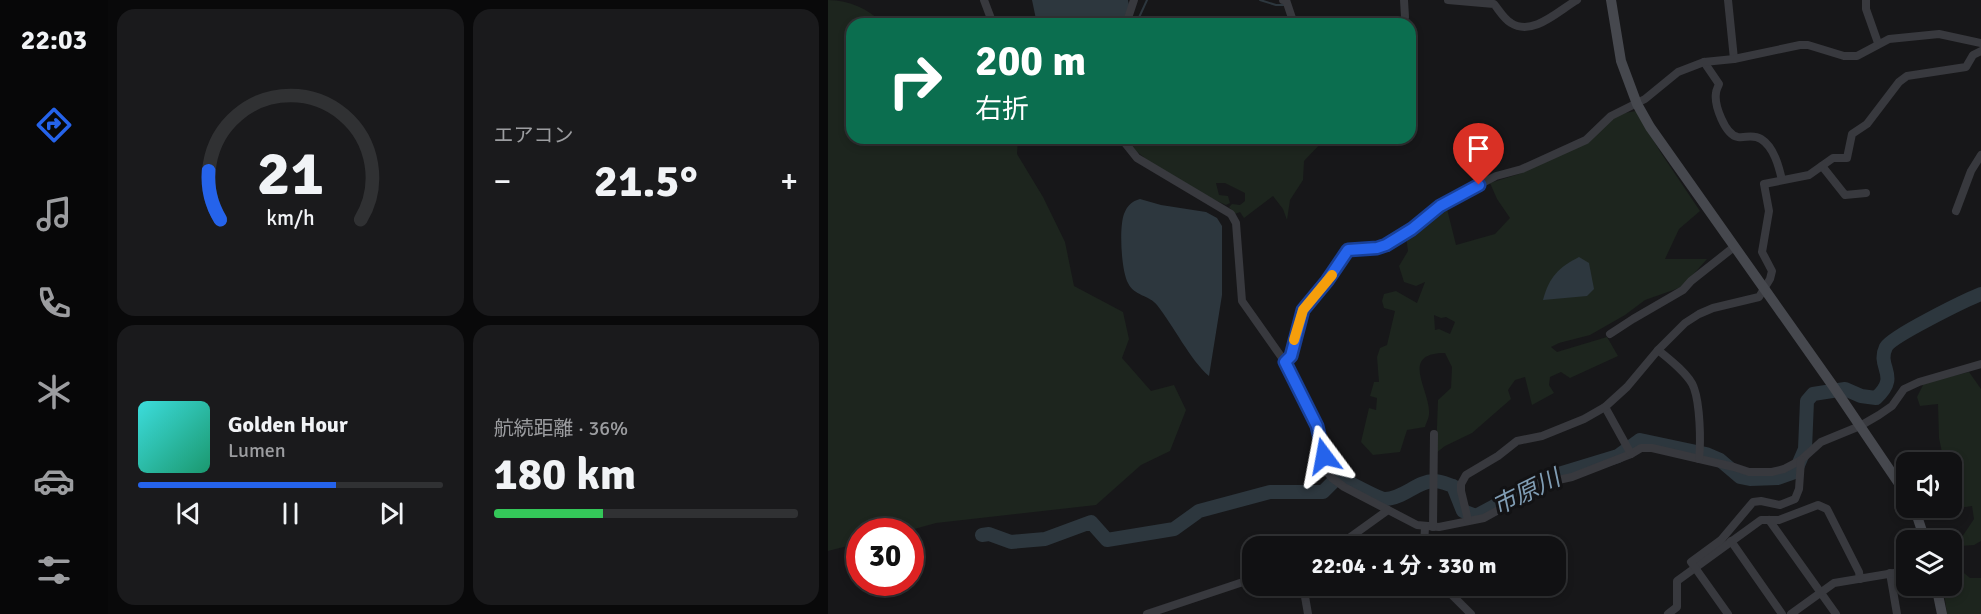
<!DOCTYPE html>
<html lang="ja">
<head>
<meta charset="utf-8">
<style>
  :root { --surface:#111113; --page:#1a1a1c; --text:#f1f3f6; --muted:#9c9da0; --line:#303133; --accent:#2563eb }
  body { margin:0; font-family:Signika,"Noto Sans JP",sans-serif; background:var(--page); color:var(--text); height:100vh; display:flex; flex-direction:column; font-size:22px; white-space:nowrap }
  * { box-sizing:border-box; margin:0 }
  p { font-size:20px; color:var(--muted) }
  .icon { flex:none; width:33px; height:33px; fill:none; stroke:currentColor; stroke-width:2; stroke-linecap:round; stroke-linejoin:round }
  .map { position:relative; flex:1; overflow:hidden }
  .drawer { display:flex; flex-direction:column; gap:9px; padding:9px; background:#09090a; width:720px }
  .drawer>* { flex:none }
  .top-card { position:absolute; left:18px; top:18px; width:570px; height:126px; border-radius:18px; box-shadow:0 3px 9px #0003,0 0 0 2px var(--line); background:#0b6e4f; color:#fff; overflow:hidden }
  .controls { position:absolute; left:1068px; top:452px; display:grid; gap:12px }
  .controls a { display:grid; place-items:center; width:66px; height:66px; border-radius:12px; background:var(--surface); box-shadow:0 3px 9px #0003,0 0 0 2px var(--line); font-size:30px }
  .speed { position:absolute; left:18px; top:518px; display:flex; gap:12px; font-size:30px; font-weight:700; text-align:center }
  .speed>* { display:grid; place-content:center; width:78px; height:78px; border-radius:50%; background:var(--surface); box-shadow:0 3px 9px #0003,0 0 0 2px var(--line); line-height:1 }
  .speed .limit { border:9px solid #d22; background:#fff; color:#111 }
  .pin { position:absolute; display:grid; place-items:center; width:51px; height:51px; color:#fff; margin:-62px -26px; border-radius:50% 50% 50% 0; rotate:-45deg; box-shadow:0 0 6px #0007 }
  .pin .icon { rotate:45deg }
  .me { position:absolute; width:66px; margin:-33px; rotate:347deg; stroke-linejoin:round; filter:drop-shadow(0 0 4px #0008) }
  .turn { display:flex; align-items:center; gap:21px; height:126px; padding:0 30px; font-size:27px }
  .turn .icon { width:78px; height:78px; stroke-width:2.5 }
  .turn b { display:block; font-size:42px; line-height:51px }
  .big { font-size:45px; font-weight:700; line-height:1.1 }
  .drawer .tile { flex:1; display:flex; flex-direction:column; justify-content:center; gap:9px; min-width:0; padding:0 21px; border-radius:18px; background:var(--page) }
  .drawer .dial { align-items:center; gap:0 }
  .dial svg { height:156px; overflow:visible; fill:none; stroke:var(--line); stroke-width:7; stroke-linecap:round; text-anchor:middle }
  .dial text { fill:var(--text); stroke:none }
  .song { display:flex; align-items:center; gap:18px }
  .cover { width:72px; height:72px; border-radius:9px; background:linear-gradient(135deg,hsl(180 70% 55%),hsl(160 70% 35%)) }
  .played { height:6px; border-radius:3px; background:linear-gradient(90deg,var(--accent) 65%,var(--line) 65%) }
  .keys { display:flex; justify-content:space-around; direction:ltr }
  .heat { display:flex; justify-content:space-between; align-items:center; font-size:33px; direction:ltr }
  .charge { height:9px; border-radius:4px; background:linear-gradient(90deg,#34c759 36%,var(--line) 0) }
  .drawer .tiles { flex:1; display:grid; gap:9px; grid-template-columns:repeat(2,1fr) }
  .trip { position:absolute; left:414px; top:536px; width:324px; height:60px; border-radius:18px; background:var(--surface); box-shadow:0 3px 9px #0003,0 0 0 2px var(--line); font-weight:700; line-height:60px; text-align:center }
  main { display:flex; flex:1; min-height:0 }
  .menu { display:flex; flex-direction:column; width:108px; justify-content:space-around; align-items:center; background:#070708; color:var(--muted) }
  .menu .icon { width:42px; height:42px }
  .menu .on { color:var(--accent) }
  .menu b { font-size:27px; color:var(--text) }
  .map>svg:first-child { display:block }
</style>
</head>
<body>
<main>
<nav class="menu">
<b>22:03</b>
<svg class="icon on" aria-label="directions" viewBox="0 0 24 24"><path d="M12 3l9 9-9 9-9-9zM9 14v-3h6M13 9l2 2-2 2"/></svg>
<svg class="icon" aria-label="music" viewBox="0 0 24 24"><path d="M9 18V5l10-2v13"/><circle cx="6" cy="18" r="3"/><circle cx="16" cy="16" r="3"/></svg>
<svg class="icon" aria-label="phone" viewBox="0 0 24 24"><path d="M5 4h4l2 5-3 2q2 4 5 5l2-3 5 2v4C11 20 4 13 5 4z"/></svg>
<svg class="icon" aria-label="climate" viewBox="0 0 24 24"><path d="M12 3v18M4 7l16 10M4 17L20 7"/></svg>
<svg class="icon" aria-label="car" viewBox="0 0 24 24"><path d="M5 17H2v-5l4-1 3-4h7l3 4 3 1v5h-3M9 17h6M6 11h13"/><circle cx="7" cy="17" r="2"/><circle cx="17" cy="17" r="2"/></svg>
<svg class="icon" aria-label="filters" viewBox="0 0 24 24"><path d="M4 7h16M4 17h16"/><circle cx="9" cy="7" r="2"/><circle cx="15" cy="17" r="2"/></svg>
</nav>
<section class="drawer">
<div class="tiles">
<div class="tile dial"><svg viewBox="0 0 100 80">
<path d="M14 69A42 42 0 1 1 86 69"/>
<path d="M14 69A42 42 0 0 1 8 44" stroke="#2563eb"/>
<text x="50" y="56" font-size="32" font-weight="700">21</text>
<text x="50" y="72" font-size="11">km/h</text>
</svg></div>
<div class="tile"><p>エアコン</p>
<div class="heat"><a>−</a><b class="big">21.5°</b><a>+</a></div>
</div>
<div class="tile">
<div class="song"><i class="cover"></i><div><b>Golden Hour</b><p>Lumen</p></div></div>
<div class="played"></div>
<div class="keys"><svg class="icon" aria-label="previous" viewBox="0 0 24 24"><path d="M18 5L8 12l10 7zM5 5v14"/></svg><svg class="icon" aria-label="pause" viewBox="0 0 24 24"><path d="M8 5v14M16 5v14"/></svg><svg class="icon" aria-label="next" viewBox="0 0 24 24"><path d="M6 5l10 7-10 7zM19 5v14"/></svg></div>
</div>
<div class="tile"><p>航続距離 · 36%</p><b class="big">180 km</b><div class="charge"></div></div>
</div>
</section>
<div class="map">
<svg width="1153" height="614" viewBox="0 0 1153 614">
  <rect width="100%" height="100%" fill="#171719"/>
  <g fill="#1d251e" fill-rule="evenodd">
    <path d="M0,0C22,0 40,9 56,24H24V138H190L189,154L215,197L237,242L246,286L295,312L301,339L294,358L323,391L346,385L358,410L342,451L313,465L268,505L108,523L79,531H32L31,543L0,551Z"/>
    <path d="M808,111L833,153L872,211L851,229L837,259H879L854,287L817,300L797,315L762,335L731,343L723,347L729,352L779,337L790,356L742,378L733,372L722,377L721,385L726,393L704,405L697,377L687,380L680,390L683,399L644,433L617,446L608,453L610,400L623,388L624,367L617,353C570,353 603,391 601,414C601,418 598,423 597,427L579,430L572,452L545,455L533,442L541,408L548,410L549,398L542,396L546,382H551L549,357L552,348L559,345L567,311L556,308L554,301L556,294L568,291L589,303L597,282L588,286L576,282L571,266L580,251L578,236L595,226L617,207L619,209L628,245L667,234L682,218L669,199L662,183L691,174L742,150L791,114ZM606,315L613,318L618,317L627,322L622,334L611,329L607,330Z"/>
    <path d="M318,138H510L509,141L500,143L495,141L476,161L475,180L462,200L459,220L455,209L445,196L416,218L412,212L407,214L401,207L404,204L412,205L417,201V193L397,183H388L391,195L400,196L402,203L398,205C362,189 326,170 298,141L302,139L307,145H312Z"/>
    <polygon points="1141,372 1153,389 1153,541 1146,545 1132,546 1129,555 1124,556 1124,544 1130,543 1146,519 1144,506 1124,509 1121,507 1124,507 1124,462 1116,462 1111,438 1110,404 1092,406 1089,397 1096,383"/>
    <polygon points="1131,569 1142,578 1153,578 1153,614 1119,614 1115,585 1124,585 1124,571"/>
  </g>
  <g fill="#2d373e">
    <polygon points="204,0 300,0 301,5 294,24 209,24"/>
    <path d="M312,199L333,205L378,212L389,218L394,226V295L381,376C363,361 345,325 329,305C321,295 306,296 300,283C293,270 291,227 296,214C299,206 304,201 312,199Z"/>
    <path d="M751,257L761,263L766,289L759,296L715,300C721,277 731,267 751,257Z"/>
  </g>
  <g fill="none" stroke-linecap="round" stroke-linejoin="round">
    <g stroke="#2d373e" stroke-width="2">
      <polyline points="432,0 448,5 458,5"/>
      <polyline points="308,24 319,0"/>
    </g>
    <path stroke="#2d373e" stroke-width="14" d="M154,535L161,534L183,542L217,539L263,522L279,540L346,529L371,511L442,492H495L510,477C519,481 551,499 557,499C575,499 589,481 606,481C612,481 619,484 625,486L635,511L648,516L721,477L790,456L812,440L878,454L892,460L912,477L922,479L950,478L967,472L977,449L979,401L985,394L1017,389L1033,396L1048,398C1073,375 1048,368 1058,347C1064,336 1138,300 1153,294"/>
    <g stroke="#38393e" stroke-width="8">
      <polyline points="156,0 165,24"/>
      <polyline points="455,0 458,0 466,24"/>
      <path d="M620,0L666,4C671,10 676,19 683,23C705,37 731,10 749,0"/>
      <polyline points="900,0 906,59"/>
      <polyline points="1038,0 1038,9 1050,43"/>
      <polyline points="298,24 306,0"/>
      <polyline points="575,24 577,17 576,0"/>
      <path d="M876,62L891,84C890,87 888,90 888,93C886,105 897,135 910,137C918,138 925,134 933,139C946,147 951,167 954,180"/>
      <polyline points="293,138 309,158 403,214 408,223 414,301 457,362 489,426 500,473 504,478 516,487 589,525 611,527 656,518 721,482 744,477 803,454 813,448 824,448 906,467 921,472 944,472 956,469 973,460 993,442 1032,426 1051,415 1064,406 1076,389 1091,382 1153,364"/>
      <polyline points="994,166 1017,195 1038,193"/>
      <polyline points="1128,211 1143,171 1153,155"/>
      <polyline points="782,334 805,319 855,290 863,281 906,247"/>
      <path d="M830,350C840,358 862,375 866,388C872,405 873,440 871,459"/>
      <polyline points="457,362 463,356 475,310 499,281 520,250 549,248 558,245 584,229 612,205 668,176 694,169 758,140 783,116 817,99 850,72 876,62 906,59 972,45 980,45 1016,56 1029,56 1061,39 1111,34 1153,43"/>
      <polyline points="777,407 803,454"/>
      <polyline points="640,520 633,491 633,484 638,475 670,456 689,441 714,436 756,419 777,407 799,387 830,350 857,323 871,314 885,308 931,297 942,279 944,271 934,252 941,211 936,184 981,175 1005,158 1019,158 1024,134 1039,124 1071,82 1079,76 1138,67 1145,55 1153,51"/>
      <polyline points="941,520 1008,614"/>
      <polyline points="605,527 606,434"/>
      <polyline points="903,541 954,614"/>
      <polyline points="510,546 560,510"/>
      <polyline points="596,546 597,527"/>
      <polyline points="1062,573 1069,614"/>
      <polyline points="475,585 480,614"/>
      <polyline points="614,585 643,614"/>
      <polyline points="319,614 424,579"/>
      <polyline points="840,614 849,607 849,581 933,520 951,520 990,505 999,509 1031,572 1032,579"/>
      <polyline points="900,614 863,562 893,540 925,502 933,501 952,505 967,499 971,489 973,460"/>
      <polyline points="963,614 1006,583 1078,571"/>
    </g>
    <g stroke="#46484e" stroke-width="10">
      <polyline points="783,0 793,61 809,104 822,127 1005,386 1078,494"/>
      <polyline points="1086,507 1097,540"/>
      <polyline points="1108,585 1114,614"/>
    </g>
  </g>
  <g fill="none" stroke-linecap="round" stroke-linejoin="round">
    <g stroke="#184099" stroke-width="15">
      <polyline id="route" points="496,456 489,426 457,362 463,356 475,310 499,281 520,250 549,248 558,245 584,229 612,206 651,185"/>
    </g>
    <use href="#route" stroke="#2563eb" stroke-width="10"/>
    <polyline stroke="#f59e0b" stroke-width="10" points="466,340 475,310 504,275"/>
  </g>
  <g text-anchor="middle" stroke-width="6" stroke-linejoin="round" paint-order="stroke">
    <g font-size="24" font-style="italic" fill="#809db4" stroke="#121214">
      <text transform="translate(698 492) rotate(-26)" y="8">市原川</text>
    </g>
  </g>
</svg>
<div class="controls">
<a><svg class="icon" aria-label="sound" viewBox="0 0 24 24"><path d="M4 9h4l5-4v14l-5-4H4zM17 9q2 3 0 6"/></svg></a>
<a><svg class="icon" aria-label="layers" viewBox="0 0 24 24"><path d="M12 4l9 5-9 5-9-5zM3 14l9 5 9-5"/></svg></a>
</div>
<div class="speed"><div class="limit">30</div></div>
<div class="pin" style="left:651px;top:185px;background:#d93025"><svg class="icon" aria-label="arrive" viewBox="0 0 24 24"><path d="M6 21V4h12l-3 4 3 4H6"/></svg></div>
<svg class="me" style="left:496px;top:456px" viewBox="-20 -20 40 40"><path d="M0-17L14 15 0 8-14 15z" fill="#2563eb" stroke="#fff" stroke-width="4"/></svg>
<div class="trip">22:04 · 1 分 · 330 m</div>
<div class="top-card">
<div class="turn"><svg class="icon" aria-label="right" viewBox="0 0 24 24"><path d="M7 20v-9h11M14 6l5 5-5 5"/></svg><div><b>200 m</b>右折</div></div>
</div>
</div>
</main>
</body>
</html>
